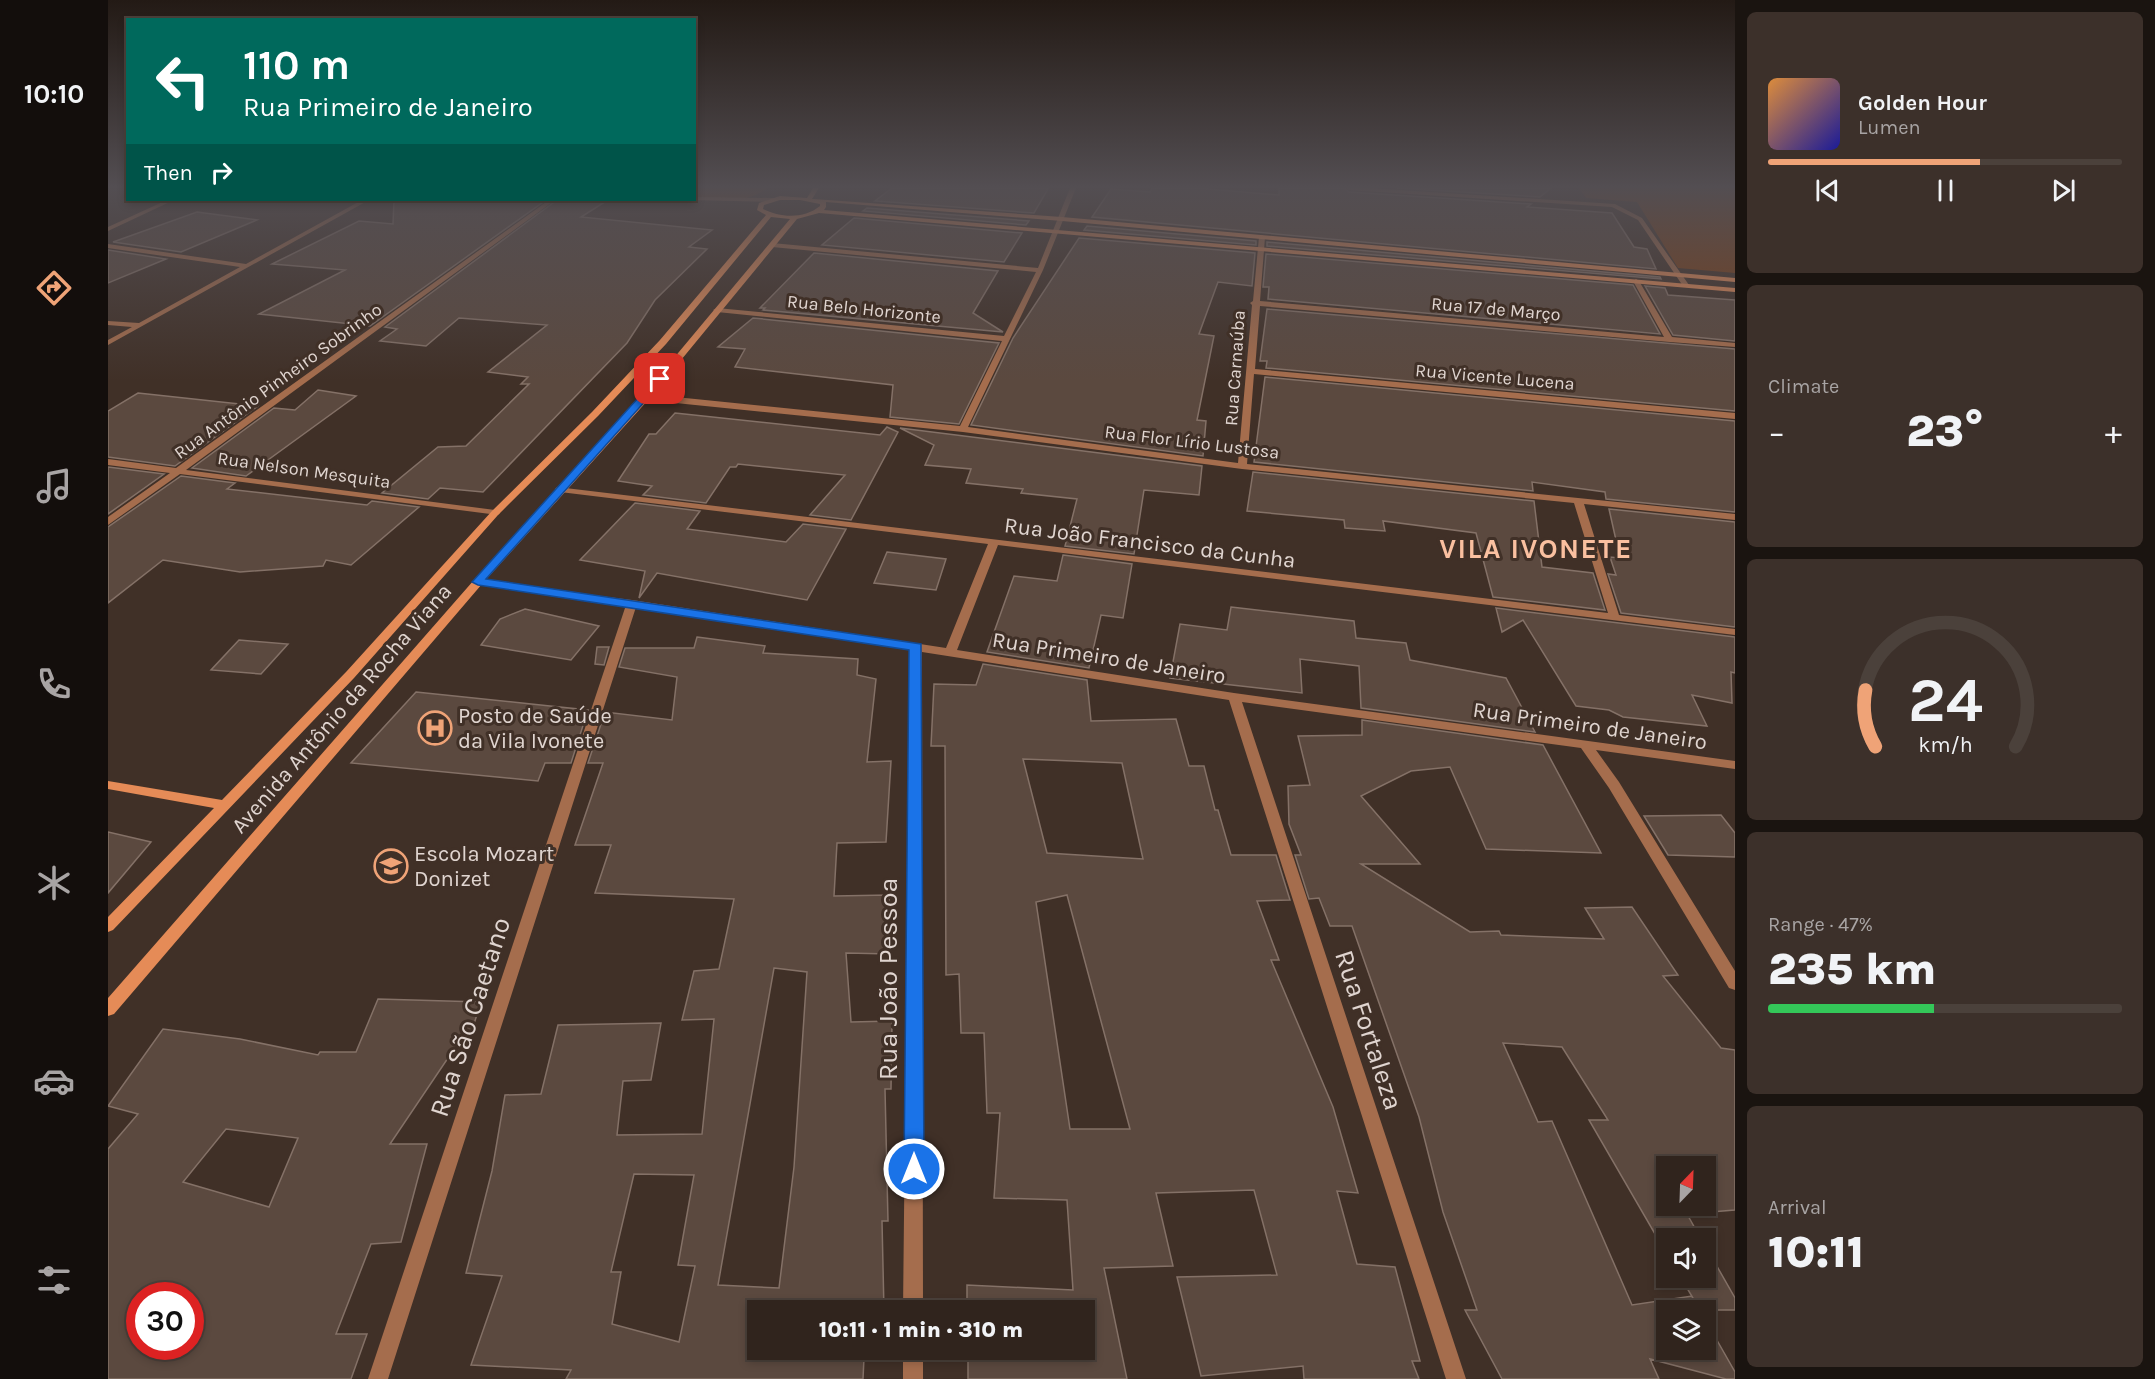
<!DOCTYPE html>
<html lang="en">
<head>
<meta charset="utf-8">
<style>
  :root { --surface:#30241d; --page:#3c302a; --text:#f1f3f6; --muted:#a8a4a4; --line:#4b413b; --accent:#efa377 }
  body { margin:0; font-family:Karla,sans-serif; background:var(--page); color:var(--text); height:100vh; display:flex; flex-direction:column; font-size:22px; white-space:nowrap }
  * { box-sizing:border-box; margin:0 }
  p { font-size:20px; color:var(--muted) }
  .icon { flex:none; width:33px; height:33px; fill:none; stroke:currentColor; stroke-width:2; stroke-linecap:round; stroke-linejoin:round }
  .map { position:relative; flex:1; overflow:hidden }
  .drawer { display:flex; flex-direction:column; gap:12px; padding:12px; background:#1a1410; width:420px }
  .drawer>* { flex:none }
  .guide { position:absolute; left:18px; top:18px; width:570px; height:183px; border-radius:0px; box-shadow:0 3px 9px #0003,0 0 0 2px var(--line); background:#00695c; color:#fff; overflow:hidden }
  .needle { width:39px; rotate:23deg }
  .tools { position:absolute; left:1548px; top:1156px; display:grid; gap:12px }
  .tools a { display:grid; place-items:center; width:60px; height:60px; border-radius:0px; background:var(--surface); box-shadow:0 3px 9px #0003,0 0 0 2px var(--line); font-size:30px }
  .speed { position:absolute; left:18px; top:1282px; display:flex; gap:12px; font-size:30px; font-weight:700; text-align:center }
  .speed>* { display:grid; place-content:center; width:78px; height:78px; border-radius:50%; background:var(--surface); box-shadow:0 3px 9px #0003,0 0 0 2px var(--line); line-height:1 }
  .speed .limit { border:9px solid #d22; background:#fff; color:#111 }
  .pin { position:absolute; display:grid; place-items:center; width:51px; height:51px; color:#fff; margin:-26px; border-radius:12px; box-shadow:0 3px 9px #0006 }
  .me { position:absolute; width:66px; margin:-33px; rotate:0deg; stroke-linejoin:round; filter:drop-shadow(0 0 4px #0008) }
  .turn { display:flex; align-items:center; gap:21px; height:126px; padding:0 18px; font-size:27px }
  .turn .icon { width:78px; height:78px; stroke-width:2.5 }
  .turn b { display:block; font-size:42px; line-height:51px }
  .then { display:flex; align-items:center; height:57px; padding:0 18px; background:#0003; gap:12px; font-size:22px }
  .big { font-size:45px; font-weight:800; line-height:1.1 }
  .drawer .widget { flex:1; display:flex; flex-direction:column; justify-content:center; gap:9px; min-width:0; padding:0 21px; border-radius:9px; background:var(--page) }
  .drawer .dial { align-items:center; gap:0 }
  .dial svg { height:156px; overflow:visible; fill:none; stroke:var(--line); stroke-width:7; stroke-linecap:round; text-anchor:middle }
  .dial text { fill:var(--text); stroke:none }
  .song { display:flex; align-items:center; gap:18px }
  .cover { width:72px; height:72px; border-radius:9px; background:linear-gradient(135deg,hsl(30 70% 55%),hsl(240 70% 35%)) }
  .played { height:6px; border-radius:3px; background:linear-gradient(90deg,var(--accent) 60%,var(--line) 60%) }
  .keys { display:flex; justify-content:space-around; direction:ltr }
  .heat { display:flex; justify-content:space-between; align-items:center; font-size:33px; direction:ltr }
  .charge { height:9px; border-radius:4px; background:linear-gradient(90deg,#34c759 47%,var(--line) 0) }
  .trip { position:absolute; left:639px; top:1300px; width:348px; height:60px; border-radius:0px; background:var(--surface); box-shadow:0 3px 9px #0003,0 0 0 2px var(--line); font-weight:800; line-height:60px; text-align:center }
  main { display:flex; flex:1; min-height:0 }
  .tab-bar { display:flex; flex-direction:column; width:108px; justify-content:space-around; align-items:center; background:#130e0c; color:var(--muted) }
  .tab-bar .icon { width:42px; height:42px }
  .tab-bar .selected { color:var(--accent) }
  .tab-bar b { font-size:27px; color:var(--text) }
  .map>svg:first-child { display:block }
</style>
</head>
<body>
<main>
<nav class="tab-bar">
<b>10:10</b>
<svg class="icon selected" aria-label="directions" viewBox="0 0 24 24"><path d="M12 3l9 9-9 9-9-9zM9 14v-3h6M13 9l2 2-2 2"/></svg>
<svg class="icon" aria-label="music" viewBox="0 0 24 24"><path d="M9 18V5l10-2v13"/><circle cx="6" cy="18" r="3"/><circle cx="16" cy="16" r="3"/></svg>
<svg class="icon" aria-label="phone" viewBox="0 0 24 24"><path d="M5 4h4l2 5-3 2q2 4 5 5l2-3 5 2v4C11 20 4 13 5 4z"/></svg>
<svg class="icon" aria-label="climate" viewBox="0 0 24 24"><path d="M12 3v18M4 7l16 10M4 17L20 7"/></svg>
<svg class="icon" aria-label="car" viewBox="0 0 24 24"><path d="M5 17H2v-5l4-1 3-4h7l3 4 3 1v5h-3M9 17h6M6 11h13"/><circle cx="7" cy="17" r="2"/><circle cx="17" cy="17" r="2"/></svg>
<svg class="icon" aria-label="filters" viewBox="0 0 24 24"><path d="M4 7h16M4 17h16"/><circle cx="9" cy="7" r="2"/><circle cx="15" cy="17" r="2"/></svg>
</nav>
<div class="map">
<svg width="1627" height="1379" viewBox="0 0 1627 1379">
  <rect width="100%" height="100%" fill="#403027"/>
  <g fill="#7b3d14">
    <path d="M586,188H659C638,205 611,199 587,197Z"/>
    <polygon points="1471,188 1627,188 1627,273 1570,268 1529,202 1478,198"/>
  </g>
  <g fill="#5b493f" stroke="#847167" stroke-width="1.5" fill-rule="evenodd">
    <polygon points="784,188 917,188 940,189 926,213 767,201"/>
    <polygon points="1044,188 1088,188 1171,195 1171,188 1236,188 1241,192 1423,204 1419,207 1504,213 1526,247 1539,249 1548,269 984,217 1003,189 1042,192"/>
    <polygon points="1289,188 1443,188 1432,197"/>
    <polygon points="286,200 438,200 262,326 151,314 237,270 164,264 251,221 285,224"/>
    <polygon points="449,200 500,200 473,217 604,230 581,247 599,249 547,300 519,343 375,492 332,488 320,499 274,493 330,447 358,446 421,384 413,384 420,377 380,372 439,325 351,318 318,346 272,341 289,329 277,327"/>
    <polygon points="759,208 921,221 918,225 755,211"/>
    <polygon points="89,212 149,220 73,252 5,242"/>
    <polygon points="746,218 914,233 896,262 714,245"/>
    <polygon points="979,226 1148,241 1148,245 976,230"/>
    <polygon points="971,238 1147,253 1144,286 1110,282 1091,334 1106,336 1089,420 1098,421 1095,456 863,425 905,338"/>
    <polygon points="1159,242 1552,277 1553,279 1159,246"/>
    <polygon points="0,250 58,259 0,283"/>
    <polygon points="706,253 890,271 865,313 895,332 655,310 657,308 652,308"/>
    <polygon points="1158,254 1525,285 1552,334 1160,299 1161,287 1155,287"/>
    <polygon points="1537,286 1557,288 1560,295 1627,300 1627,341 1565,335"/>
    <polygon points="1159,309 1627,349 1627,411 1158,368 1159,361 1152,361"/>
    <polygon points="645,318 891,343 851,424 782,417 785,385 627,367 637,349 610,347"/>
    <polygon points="1157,377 1627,421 1627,512 1498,499 1497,492 1424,482 1425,491 1146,462"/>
    <polygon points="210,390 248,396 138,476 84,468 166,408 187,410"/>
    <polygon points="30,393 150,406 67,466 0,457 0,411"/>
    <polygon points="567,413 772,435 779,427 790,432 743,520 702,515 737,475 630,464 628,467 622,467 598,503 535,495 544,486 510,481 541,434 548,434"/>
    <polygon points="792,428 1094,466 1091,495 1036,490 1026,554 957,546 969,499 913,493 915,489 858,483 863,469 817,465 826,445"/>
    <polygon points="0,467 56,474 0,514"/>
    <polygon points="1145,472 1426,501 1434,567 1485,573 1497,610 1385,597 1368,533 1275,521 1277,531 1237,528 1236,520 1139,511"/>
    <polygon points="73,476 127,483 119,489 259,505 264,501 311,507 243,565 218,560 215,566 132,572 55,560 0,603 0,527"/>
    <polygon points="527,503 592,511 579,529 678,542 695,524 738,529 699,600 549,573 531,598 537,571 472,560"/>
    <polygon points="1501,509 1627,522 1627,627 1513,613 1500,574 1508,575 1502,557 1512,558"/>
    <polygon points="779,552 838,559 828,590 766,583"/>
    <polygon points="955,555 1024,564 1015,618 993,615 981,668 879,652 906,576 949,581"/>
    <polygon points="1123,607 1246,621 1248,638 1298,643 1302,660 1398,678 1427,732 1253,708 1251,666 1192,659 1194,693 1062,678 1072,624 1119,630"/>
    <polygon points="1388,608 1627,637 1627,673 1623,672 1624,703 1584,695 1599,726 1515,717 1501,710 1468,706 1415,620 1394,632"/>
    <polygon points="417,609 491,626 463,660 373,645 392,619"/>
    <path d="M589,637L657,646L655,653L750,659L749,675L768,679L759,762L783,761L778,842L729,843L726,896L781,895L783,954L738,953L743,1022L784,1021L783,1089H777L780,1221H774L776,1311H650V1350H777L778,1359L756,1358L755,1379H458L463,1370L363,1365L394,1276L358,1273L384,1171L397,1095L433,1094L450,1025L553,1023L543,1080L515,1081L509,1135L594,1134L606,1019L574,1020L586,971L611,969L626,899L487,893L503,845H467L495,763H480L497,712L564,720L569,677L511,667L517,648H586ZM666,968L699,972L686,1167L671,1288L610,1285ZM526,1174L586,1175L570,1265L587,1266L571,1342L504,1324L513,1272H503Z"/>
    <polygon points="131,640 180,644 153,674 103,670"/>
    <polygon points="489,647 501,647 496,665 487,664"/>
    <path d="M875,664L979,680L983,721L1068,719L1081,766H1096L1107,810H1110L1123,855H1168L1182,900L1149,901L1171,960H1163L1225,1107L1250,1193L1229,1191L1249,1264L1287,1267L1312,1361H1304L1311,1379H1196L1195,1366L1093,1376L1069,1277L1169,1275L1146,1190L1048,1193L1065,1266L996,1268L1019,1379H860V1350H976V1311H859V1285L965,1290L959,1200L886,1198L892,1113H879L876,1033H853L851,974L838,975L837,746H823L826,684L868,685ZM915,759L1014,763L1035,859L939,853ZM959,895L1022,1129H962L928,902Z"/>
    <polygon points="308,692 442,706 480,710 463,763 437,763 430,781 243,763"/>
    <path d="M1254,720L1435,745L1493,853L1378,849L1342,767L1303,771L1253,796L1312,864H1253L1362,932L1391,931L1393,935L1496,939L1477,908L1524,907L1570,975L1555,976L1613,1048L1627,1050V1210L1579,1214L1593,1239H1558V1253L1481,1120H1500L1454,1047L1395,1043L1430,1122L1444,1121L1524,1305L1584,1296L1592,1311H1558V1350H1598V1321L1627,1372V1379H1618L1542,1359L1551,1379H1394L1357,1310H1369L1335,1212L1311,1117L1244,926H1222L1211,898L1201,899L1187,855H1193L1181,824L1180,786L1202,785L1190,736L1254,735ZM1558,1167H1598V1206H1558Z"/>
    <polygon points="1613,815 1627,833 1627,857 1560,855 1536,816"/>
    <polygon points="0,832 43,842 0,893"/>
    <path d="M270,999L373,1002L357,1052H344L282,1144H319L293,1242L263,1244L228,1334H259L243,1379H0V1149L30,1114L0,1106L55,1029L132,1039L210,1055L212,1052H248ZM118,1129L190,1138L161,1207L75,1182ZM32,1296H82V1347H32Z"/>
    <polygon points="1598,1247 1627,1298 1627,1310 1592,1310 1573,1278 1598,1278"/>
  </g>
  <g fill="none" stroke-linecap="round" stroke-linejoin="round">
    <g fill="#a56d4d" fill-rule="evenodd">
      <polygon points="962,188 968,188 935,270 860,427 1130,463 1144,305 1142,303 1145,301 1151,237 1154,235 1157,237 1152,301 1556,337 1525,281 1528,279 1531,281 1564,337 1627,343 1627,347 1562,342 1152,306 1147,369 1627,413 1627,419 1146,374 1139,464 1627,514 1627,520 1476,504 1511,615 1627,629 1627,635 890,545 849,650 1126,693 1627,761 1627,769 1488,750 1511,782 1627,971 1627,990 1621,988 1501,788 1473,748 1134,702 1358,1379 1338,1379 1121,700 814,652 815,1311 795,1311 802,650 528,607 280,1379 260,1379 518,605 370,585 366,584 365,582 366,580 524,600 838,648 880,544 452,492 447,489 449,487 1500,613 1466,503 1134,469 855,432 538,400 534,397 538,394 852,426 894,341 609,312 605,310 609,308 896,336 928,272 664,247 661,245 664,243 930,268"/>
      <polygon points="1238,188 1261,188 1507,204 1534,218 1581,285 1575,286 1530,220 1504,207 1241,190"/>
      <polygon points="586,197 665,198 668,200 665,202 584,200"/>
      <polygon points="59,200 66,200 0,231 0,227"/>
      <polygon points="254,200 261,200 0,345 0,340 24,327 0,325 0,321 31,323 132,267 0,248 0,244 138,264"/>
      <polygon points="441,200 447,200 78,470 387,510 392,513 390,515 72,474 0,525 0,517 62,473 0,465 0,459 68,468"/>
      <rect x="795" y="1350" width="20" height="29"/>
    </g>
    <path fill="#e58b57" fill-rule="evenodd" d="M705,188H711L704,199H706L954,217L1627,278V282L954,221L718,202V207L716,210L1627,288V292L711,213L689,219L541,399L374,584L6,1014L0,1016V998L366,580L535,395L682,219L663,217L558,344L490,416L390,515L246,678L5,930L0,932V917L106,808L0,789V781L114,800L238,672L384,511L484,412L552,340L658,215L649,210L651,203L672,196L699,198ZM672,200H692L712,204V206C696,219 673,218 655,209L656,205Z"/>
  </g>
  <linearGradient id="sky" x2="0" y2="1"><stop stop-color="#231a15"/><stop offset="0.49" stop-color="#534e52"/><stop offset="1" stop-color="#534e52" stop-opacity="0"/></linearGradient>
  <rect width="1627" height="381" fill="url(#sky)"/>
  <polygon fill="#1a73e8" stroke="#114b97" stroke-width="1.5" points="549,377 557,379 378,579 813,644 816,1169 813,1175 806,1178 799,1175 796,1169 801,650 370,585 364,582"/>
  <defs>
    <g id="hospital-ring" transform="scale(1.725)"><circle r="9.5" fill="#403027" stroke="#efa377" stroke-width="1.5"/><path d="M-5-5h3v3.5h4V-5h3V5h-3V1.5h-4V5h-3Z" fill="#efa377"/></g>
    <g id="school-ring" transform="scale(1.725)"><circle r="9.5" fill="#403027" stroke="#efa377" stroke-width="1.5"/><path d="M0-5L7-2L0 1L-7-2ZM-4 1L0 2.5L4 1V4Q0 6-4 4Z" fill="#efa377"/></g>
  </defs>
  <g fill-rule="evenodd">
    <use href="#hospital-ring" x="327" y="728"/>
    <use href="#school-ring" x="283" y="866"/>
  </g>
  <g text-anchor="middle" stroke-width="6" stroke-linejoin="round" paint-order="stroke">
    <g font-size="18" fill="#e0d5d0" stroke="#403027">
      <text transform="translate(756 309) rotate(6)" y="6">Rua Belo Horizonte</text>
      <text transform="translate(1388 309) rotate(5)" y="6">Rua 17 de Março</text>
      <text transform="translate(1127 368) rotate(-86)" y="6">Rua Carnaúba</text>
      <text transform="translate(1387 377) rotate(5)" y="6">Rua Vicente Lucena</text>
      <text transform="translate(170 381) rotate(-36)" y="6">Rua Antônio Pinheiro Sobrinho</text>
      <text transform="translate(1084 442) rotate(7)" y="6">Rua Flor Lírio Lustosa</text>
      <text transform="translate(196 470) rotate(8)" y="6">Rua Nelson Mesquita</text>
    </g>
    <g font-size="22" fill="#e0d5d0" stroke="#403027">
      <text transform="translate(1042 542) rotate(7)" y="8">Rua João Francisco da Cunha</text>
      <text transform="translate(1001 657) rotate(9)" y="8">Rua Primeiro de Janeiro</text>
      <text transform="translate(233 708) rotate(-49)" y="8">Avenida Antônio da Rocha Viana</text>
      <text transform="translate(1482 725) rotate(8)" y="8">Rua Primeiro de Janeiro</text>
    </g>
    <g font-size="22" fill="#e0d5d0" stroke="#403027" text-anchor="start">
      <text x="350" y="723">Posto de Saúde<tspan x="350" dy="25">da Vila Ivonete</tspan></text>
      <text x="306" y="861">Escola Mozart<tspan x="306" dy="25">Donizet</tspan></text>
    </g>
    <g font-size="27" fill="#e0d5d0" stroke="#403027">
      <text transform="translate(780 979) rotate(-90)" y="9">Rua João Pessoa</text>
      <text transform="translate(362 1017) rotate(-72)" y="9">Rua São Caetano</text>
      <text transform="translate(1261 1030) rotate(72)" y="9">Rua Fortaleza</text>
    </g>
    <g font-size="28" font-weight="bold" letter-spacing="1.5" fill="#fac0a0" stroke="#403027">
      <text x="1428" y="558">VILA IVONETE</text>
    </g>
  </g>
</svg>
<div class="tools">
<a><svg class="needle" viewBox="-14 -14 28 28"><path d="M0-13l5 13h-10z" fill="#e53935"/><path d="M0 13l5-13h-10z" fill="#a8a4a4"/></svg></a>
<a><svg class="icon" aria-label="sound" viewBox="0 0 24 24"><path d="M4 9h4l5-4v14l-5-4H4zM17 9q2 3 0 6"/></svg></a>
<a><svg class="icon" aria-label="layers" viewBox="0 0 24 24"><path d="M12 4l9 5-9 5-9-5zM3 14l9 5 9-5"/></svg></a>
</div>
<div class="speed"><div class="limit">30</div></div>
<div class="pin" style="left:552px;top:379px;background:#d93025"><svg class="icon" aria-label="arrive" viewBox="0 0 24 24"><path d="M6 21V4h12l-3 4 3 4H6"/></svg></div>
<svg class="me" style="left:806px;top:1169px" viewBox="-20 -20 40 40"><circle r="17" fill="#1a73e8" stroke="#fff" stroke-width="3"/><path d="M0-11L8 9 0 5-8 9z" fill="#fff"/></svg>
<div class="trip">10:11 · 1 min · 310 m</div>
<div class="guide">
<div class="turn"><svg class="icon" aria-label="left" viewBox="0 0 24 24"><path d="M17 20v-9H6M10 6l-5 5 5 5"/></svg><div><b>110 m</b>Rua Primeiro de Janeiro</div></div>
<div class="then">Then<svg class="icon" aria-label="right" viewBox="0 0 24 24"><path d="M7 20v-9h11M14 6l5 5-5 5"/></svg></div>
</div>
</div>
<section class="drawer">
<div class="widget">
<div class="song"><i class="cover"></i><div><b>Golden Hour</b><p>Lumen</p></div></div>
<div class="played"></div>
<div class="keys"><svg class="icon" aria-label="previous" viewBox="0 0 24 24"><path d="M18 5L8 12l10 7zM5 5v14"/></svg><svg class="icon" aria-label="pause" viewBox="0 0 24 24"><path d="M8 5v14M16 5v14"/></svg><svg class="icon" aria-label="next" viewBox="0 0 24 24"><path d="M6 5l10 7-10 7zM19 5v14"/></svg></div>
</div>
<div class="widget"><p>Climate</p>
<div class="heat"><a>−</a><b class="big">23°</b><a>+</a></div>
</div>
<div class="widget dial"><svg viewBox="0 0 100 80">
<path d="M14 69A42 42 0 1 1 86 69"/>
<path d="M14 69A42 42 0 0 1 9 40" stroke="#efa377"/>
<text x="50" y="56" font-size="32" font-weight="700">24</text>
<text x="50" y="72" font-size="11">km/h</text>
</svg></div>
<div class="widget"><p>Range · 47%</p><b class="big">235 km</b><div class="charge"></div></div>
<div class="widget"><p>Arrival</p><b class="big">10:11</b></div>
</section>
</main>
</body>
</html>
